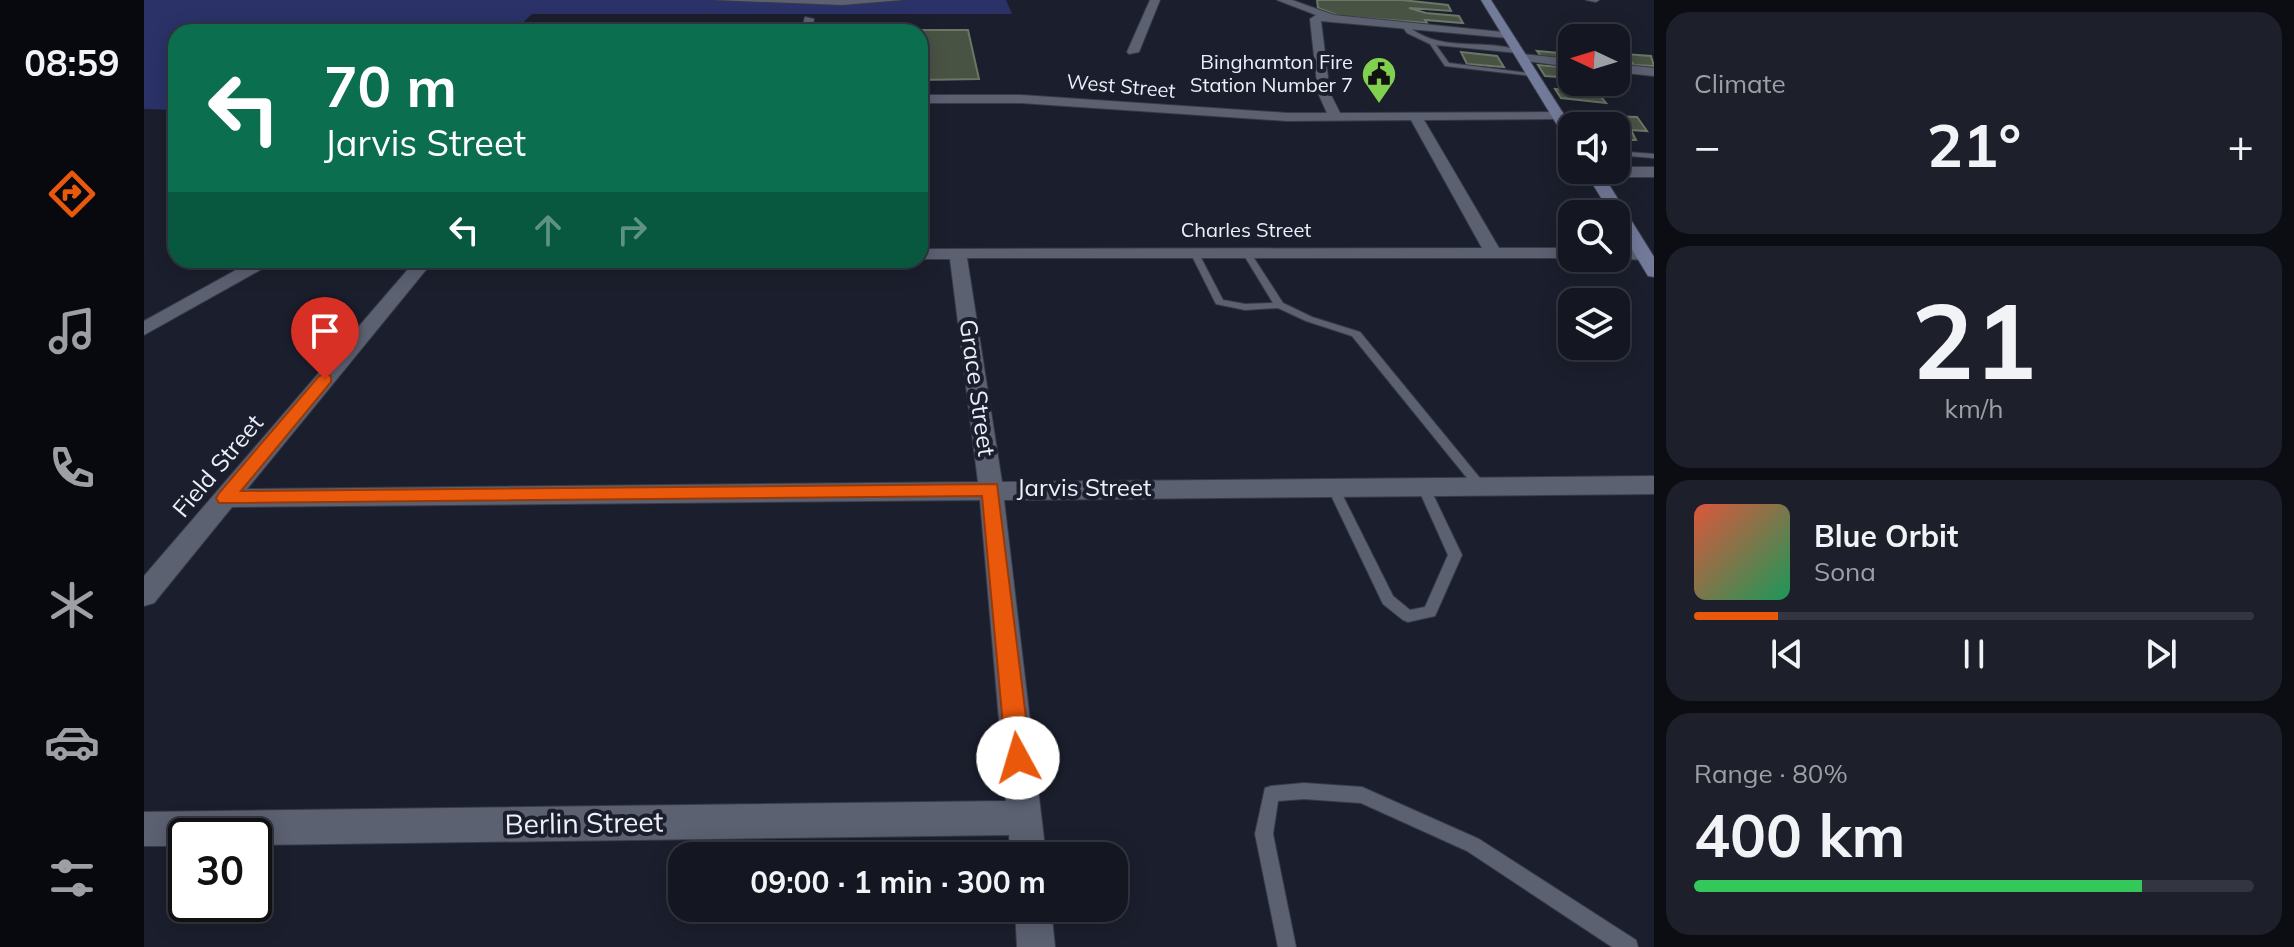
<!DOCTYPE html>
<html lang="en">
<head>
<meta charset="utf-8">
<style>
  :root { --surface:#141722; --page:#1d202a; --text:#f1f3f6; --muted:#9d9fa5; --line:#333640; --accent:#ea580c }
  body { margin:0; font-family:Mulish,sans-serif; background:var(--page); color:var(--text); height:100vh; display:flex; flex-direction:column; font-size:30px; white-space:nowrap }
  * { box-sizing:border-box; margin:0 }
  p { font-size:26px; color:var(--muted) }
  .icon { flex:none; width:44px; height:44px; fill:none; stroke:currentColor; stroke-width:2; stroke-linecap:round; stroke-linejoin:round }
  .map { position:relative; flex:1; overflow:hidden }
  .panel { display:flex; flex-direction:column; gap:12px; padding:12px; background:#0b0d13; width:640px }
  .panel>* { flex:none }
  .top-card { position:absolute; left:24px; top:24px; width:760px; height:244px; border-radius:24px; box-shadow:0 4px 20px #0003,0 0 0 2px var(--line); background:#0b6e4f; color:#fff; overflow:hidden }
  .needle { width:52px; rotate:274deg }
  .fabs { position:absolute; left:1414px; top:24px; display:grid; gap:16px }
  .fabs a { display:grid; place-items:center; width:72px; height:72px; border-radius:16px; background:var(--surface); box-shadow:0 4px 20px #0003,0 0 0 2px var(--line); font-size:40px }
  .speed { position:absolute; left:24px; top:818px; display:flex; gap:16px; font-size:40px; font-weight:700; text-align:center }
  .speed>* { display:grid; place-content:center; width:104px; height:104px; border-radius:50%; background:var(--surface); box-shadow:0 4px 20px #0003,0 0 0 2px var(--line); line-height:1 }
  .speed .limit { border:4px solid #111; border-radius:12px; background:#fff; color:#111 }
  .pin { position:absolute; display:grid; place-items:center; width:68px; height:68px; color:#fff; margin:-82px -34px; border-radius:50% 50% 50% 0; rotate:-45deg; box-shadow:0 0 8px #0007 }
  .pin .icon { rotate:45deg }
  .me { position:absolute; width:88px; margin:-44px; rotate:354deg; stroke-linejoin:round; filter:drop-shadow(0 0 6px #0008) }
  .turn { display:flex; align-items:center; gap:28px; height:168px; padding:0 24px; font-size:36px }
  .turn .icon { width:104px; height:104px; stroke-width:2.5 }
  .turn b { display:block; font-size:56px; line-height:68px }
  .lanes { display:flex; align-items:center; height:76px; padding:0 24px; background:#0003; justify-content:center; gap:40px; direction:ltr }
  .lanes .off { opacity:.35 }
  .big { font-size:60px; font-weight:700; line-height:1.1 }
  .panel .tile { flex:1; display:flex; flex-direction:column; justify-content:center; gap:12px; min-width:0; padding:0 28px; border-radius:24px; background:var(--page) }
  .panel .dial { align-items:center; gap:0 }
  .dial b { font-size:104px; line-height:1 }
  .song { display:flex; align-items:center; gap:24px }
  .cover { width:96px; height:96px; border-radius:12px; background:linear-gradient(135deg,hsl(10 70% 55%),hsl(150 70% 35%)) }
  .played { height:8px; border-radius:4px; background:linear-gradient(90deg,var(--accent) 15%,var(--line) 15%) }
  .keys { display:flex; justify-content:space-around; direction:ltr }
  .heat { display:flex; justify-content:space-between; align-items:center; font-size:44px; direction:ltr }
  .charge { height:12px; border-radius:6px; background:linear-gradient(90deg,#34c759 80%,var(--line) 0) }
  .trip { position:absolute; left:524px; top:842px; width:460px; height:80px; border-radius:24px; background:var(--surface); box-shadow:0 4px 20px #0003,0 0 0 2px var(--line); font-weight:700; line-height:80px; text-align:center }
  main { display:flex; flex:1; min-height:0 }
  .dock { display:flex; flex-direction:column; width:144px; justify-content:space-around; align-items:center; background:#08090e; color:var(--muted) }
  .dock .icon { width:56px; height:56px }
  .dock .selected { color:var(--accent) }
  .dock b { font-size:36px; color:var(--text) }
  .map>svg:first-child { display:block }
</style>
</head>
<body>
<main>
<nav class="dock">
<b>08:59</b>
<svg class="icon selected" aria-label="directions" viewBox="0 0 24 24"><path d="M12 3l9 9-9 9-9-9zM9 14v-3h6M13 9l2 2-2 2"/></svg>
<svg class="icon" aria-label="music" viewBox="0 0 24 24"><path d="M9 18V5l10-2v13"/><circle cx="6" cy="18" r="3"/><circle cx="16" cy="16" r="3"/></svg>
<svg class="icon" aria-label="phone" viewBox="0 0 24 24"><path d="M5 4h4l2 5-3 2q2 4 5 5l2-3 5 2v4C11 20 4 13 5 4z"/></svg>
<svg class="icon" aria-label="climate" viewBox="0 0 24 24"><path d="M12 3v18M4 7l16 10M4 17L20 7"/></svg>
<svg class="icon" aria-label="car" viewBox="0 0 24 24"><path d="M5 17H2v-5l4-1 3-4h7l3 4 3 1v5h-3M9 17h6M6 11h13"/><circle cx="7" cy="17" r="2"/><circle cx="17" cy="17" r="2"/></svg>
<svg class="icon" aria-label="filters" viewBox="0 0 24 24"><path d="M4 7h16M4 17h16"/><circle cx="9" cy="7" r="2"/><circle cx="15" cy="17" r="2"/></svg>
</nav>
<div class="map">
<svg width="1510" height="947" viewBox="0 0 1510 947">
  <rect width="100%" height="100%" fill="#1b1f2d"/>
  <polygon fill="#2a3268" points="0,0 862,0 868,14 388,14 369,32 32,32 32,110 0,109"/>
  <g fill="#495344" stroke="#6b7666" stroke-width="2">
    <polygon points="1173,0 1258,0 1304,5 1307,11 1265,8 1282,13 1315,16 1319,23 1281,20 1283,23 1195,16 1174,8"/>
    <polygon points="733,30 824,30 835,79 776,80 776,32"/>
    <polygon points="1414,50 1428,51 1428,61 1397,56 1393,51 1416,53"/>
    <polygon points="1317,52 1353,56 1360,67 1323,64"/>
    <polygon points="1480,54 1507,56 1510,66 1490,65"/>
    <polygon points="1394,65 1428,68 1428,78 1401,76"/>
    <polygon points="1411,89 1453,92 1462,103 1417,98"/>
    <polygon points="1429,115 1493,117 1503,131 1487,130 1492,140 1472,140 1472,126 1436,126"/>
  </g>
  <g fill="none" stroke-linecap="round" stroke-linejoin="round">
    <g stroke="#393b47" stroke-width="2">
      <g id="lane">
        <polygon points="572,0 758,0 698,5"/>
        <polygon points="1442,0 1455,0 1452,2"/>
        <path d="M1260,23C1295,55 1337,37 1377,51L1374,53L1292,45L1305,63L1391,74L1388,76L1301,66L1286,44L1263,33L1257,25Z"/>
        <polygon points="1472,151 1510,154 1510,158 1472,155"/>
        <polygon points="1050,249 1054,252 1079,300 1101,304 1129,303 1098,252 1102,249 1106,252 1139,303 1168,317 1216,332 1340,483 1342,486 1340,489 1332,489 1208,336 1162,321 1134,308 1101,310 1072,304 1046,252"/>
        <polygon points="1279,482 1285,486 1318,555 1291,616 1264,622 1259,620 1239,604 1183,487 1189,483 1193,484 1249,596 1266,610 1281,607 1304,555 1273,486"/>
        <polygon points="1160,783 1218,787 1335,839 1492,940 1494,947 1468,947 1323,851 1217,803 1160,799 1134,801 1129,834 1152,947 1134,947 1111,834 1121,788 1127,786"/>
      </g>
    </g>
    <g stroke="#393b47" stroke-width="2">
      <g id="street">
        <polygon points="1006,0 1016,0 995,52 985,54 983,52"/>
        <polygon points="1133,0 1148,0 1190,15 1368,33 1368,37 1364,38 1177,21 1186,93 1196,113 1419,112 1419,118 1414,119 1280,120 1355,248 1428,248 1429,258 823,258 858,482 1510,476 1510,494 860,500 902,856 866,856 865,835 110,845 110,836 42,836 42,846 0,846 0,812 862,801 836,500 88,507 10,603 0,606 0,576 272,260 290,260 103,489 834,482 806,259 776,259 776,249 1338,248 1267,120 1143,121 877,103 776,103 776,95 877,95 1143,113 1183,113 1174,93 1166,19 1172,15"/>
        <polygon points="661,17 670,19 667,32 657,32"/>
        <polygon points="1378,54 1428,59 1428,67 1374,60 1374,56"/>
        <polygon points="1472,64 1510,68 1510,76 1472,72"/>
        <polygon points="1472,167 1510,167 1510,177 1449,177 1441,172 1472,170"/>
        <polygon points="1472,249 1499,250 1508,255 1499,260 1467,258 1472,258"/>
        <polygon points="110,260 134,260 0,335 0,321"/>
        <polygon points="871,908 907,908 911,947 873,947"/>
      </g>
    </g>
    <g stroke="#393b47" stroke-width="2">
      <g id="secondary">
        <polygon points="1337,0 1347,0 1428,127 1428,142 1421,138"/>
        <polygon points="1440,170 1456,170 1510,257 1510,277 1504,276 1472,223 1472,214 1467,214"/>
      </g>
    </g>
    <use href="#lane" fill="#5c6172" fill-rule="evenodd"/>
    <use href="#street" fill="#5c6172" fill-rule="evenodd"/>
    <use href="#secondary" fill="#737b9b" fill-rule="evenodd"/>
  </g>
  <polygon fill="#ea580c" stroke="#983908" stroke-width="2" points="181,374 187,376 187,382 97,491 853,484 887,758 883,767 874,770 866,767 862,758 838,496 75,503 72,498 75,493 175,376"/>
  <defs>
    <g id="civic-pin" transform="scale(1.8)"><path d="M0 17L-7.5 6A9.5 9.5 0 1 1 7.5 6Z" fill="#81d050" stroke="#1b1f2d"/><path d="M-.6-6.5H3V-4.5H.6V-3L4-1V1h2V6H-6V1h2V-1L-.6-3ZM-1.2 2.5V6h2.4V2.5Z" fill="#111"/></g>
  </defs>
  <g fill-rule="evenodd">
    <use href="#civic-pin" x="1235" y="74"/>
  </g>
  <g text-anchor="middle" stroke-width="8" stroke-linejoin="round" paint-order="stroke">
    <g font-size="20" fill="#eceff9" stroke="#1b1f2d" text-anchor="end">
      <text x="1209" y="69">Binghamton Fire<tspan x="1209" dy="23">Station Number 7</tspan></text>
    </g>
    <g font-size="20" fill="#eceff9" stroke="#1b1f2d">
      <text transform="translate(977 86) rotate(5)" y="7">West Street</text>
      <text x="1102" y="237">Charles Street</text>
    </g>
    <g font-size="24" fill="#eceff9" stroke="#1b1f2d">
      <text transform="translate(833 388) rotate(82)" y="8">Grace Street</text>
      <text transform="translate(74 466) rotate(-50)" y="8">Field Street</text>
      <text x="940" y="496">Jarvis Street</text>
    </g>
    <g font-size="28" fill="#eceff9" stroke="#1b1f2d">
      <text transform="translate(440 823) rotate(-1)" y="10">Berlin Street</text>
    </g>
  </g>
</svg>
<div class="fabs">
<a><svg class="needle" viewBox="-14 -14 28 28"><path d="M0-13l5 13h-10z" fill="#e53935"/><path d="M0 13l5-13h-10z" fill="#9d9fa5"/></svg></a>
<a><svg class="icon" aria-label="sound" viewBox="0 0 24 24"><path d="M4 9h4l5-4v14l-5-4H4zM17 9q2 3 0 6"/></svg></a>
<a><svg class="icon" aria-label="search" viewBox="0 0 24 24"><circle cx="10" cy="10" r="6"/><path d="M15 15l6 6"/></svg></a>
<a><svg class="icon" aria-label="layers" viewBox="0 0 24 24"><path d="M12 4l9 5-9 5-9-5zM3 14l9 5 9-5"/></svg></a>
</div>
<div class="speed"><div class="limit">30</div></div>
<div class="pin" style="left:181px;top:379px;background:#d93025"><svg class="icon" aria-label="arrive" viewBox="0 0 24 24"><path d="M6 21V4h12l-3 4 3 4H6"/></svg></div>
<svg class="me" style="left:874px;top:758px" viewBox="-20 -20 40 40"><circle r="19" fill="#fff"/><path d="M0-13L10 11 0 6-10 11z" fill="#ea580c"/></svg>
<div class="trip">09:00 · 1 min · 300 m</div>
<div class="top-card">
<div class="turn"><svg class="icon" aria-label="left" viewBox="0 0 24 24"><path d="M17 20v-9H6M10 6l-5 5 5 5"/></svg><div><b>70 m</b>Jarvis Street</div></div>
<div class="lanes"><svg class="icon" aria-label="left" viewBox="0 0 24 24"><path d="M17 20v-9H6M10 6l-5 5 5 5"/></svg><svg class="icon off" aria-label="ahead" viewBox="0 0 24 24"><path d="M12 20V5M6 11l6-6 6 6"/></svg><svg class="icon off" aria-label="right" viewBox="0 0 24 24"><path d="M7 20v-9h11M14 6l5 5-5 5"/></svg></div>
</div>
</div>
<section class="panel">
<div class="tile"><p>Climate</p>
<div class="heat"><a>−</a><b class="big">21°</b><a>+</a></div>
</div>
<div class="tile dial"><b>21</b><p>km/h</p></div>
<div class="tile">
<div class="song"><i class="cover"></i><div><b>Blue Orbit</b><p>Sona</p></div></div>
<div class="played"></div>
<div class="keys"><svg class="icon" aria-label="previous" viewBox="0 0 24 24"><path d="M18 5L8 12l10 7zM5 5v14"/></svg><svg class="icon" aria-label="pause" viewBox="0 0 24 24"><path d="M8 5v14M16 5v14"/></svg><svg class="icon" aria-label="next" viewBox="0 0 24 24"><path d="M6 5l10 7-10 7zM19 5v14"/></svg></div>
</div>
<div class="tile"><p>Range · 80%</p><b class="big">400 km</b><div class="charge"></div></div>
</section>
</main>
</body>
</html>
